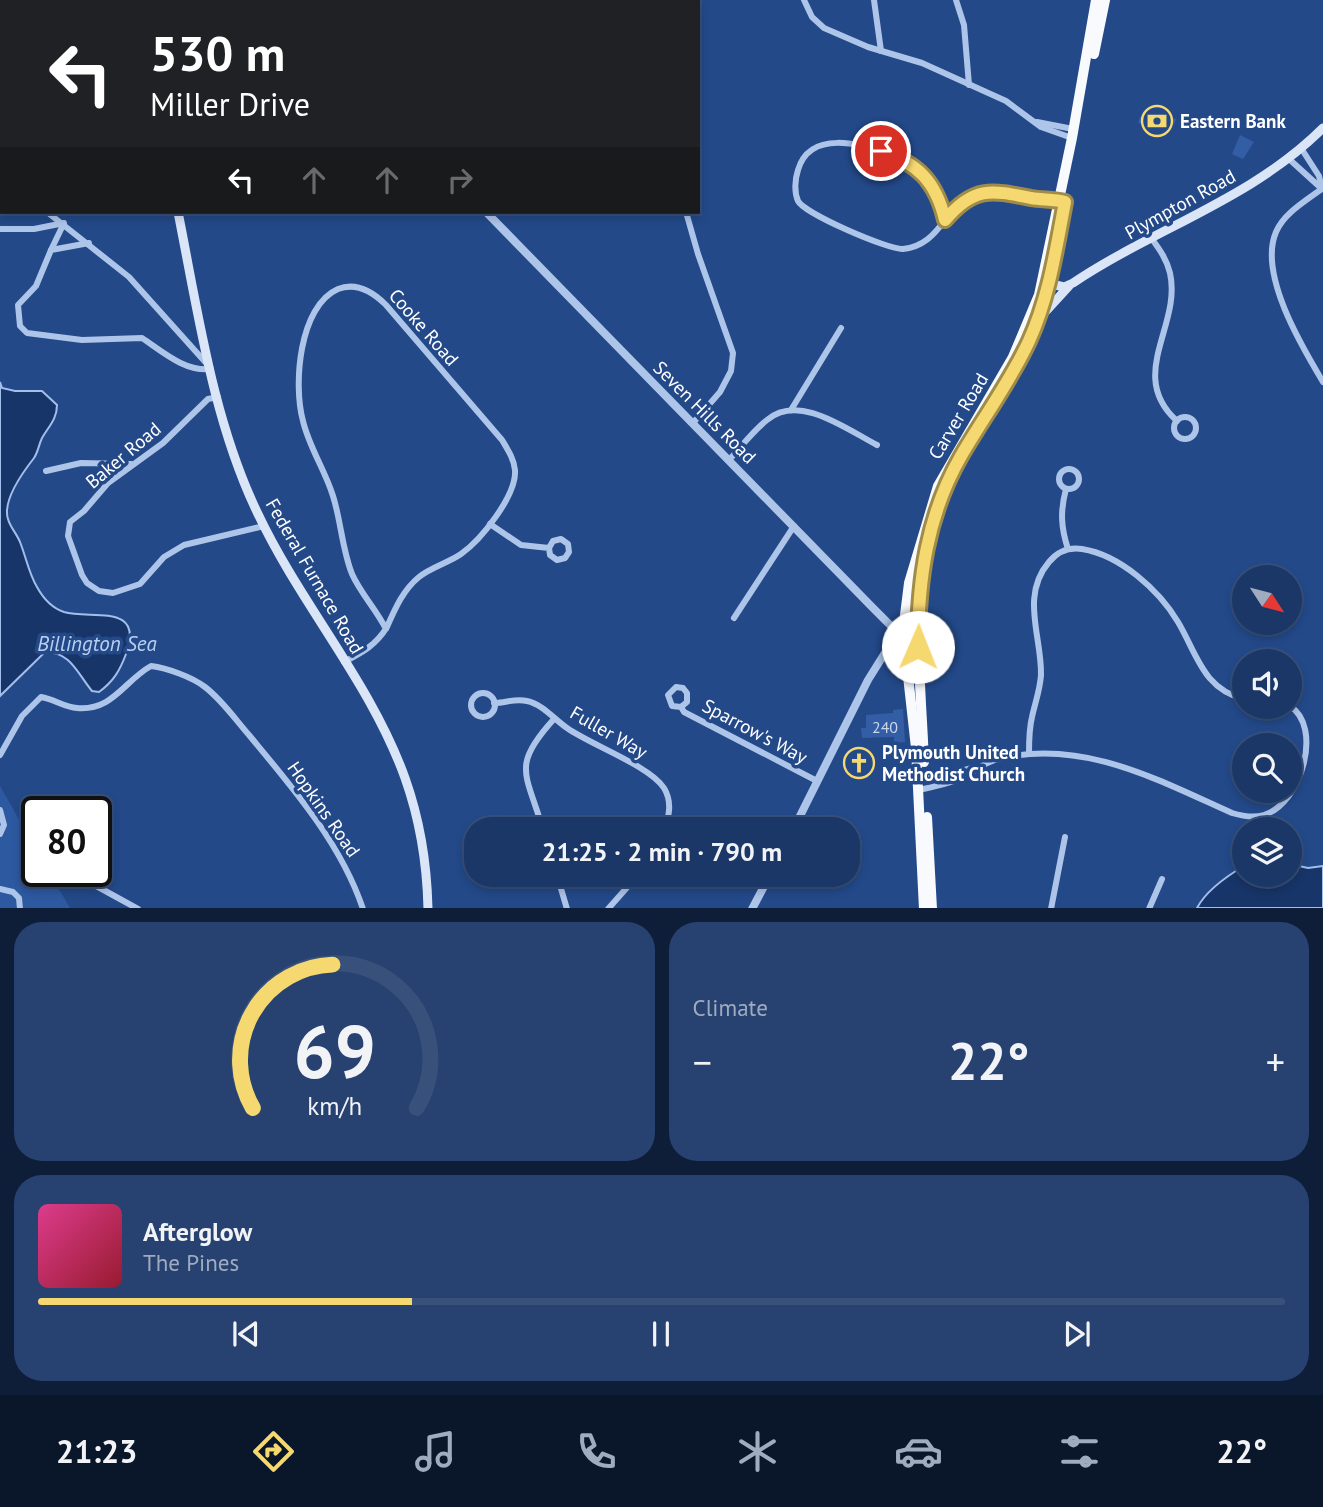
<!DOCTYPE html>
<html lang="en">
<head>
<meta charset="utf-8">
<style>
  :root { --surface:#1a3767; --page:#274270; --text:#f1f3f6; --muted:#9facc0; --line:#38517b; --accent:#f6d871 }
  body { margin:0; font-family:"PT Sans",sans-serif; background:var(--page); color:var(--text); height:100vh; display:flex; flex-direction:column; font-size:26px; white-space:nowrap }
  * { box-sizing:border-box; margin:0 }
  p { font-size:23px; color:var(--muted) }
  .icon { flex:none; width:38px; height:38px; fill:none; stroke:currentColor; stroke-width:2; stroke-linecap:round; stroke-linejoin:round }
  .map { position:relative; height:908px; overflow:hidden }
  .sheet { display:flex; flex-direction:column; gap:14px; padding:14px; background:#0e1e39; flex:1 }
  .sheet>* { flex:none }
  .hud { position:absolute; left:0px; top:0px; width:700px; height:214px; box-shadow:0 4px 10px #0003,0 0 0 2px var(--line); background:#202124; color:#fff; overflow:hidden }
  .needle { width:46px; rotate:126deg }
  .tools { position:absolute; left:1232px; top:565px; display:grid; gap:14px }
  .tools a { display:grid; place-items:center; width:70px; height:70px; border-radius:50%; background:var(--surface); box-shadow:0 4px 10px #0003,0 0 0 2px var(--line); font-size:35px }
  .speed { position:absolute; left:21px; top:796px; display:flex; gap:14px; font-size:35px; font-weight:700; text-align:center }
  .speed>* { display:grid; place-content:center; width:91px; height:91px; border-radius:50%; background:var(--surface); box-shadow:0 4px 10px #0003,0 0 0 2px var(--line); line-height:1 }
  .speed .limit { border:4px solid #111; border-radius:10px; background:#fff; color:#111 }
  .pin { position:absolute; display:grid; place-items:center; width:60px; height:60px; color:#fff; margin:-30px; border:4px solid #fff; border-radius:50%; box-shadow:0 2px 7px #0007 }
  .me { position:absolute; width:77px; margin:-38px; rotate:1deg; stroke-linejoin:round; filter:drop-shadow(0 0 5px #0008) }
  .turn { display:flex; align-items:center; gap:24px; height:147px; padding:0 35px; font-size:32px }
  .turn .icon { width:91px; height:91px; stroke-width:2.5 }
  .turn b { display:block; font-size:49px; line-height:60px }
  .lanes { display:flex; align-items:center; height:66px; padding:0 35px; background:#0003; justify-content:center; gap:35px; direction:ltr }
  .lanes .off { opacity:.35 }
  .big { font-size:52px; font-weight:700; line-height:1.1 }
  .sheet .tile { flex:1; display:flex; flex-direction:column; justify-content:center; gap:10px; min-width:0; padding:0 24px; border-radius:28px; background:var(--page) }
  .sheet .dial { align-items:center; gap:0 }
  .dial svg { height:182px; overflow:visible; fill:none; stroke:var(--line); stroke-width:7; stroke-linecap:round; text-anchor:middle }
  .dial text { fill:var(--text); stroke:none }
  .song { display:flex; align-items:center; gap:21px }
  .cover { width:84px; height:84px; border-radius:10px; background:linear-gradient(135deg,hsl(330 70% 55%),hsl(350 70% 35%)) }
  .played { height:7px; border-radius:4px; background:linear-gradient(90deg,var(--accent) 30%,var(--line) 30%) }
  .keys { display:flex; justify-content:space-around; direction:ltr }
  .heat { display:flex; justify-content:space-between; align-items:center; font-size:38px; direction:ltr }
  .sheet .tiles { flex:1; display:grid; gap:14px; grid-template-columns:1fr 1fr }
  .tile:last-child { grid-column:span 2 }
  .trip { position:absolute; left:464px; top:817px; width:396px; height:70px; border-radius:28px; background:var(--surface); box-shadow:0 4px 10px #0003,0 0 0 2px var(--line); font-weight:700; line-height:70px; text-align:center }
  .tabs { display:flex; height:112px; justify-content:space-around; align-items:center; background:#0a1629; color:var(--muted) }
  .tabs .icon { width:49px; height:49px }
  .tabs .selected { color:var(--accent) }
  .tabs b { font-size:32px; color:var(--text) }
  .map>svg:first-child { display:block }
</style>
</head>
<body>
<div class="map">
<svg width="1323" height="909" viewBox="0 0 1323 909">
  <rect width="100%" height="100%" fill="#234989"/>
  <polygon fill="#2d59a1" points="0,786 37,851 37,872 49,872 70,908 0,908"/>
  <g fill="#183569" stroke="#a2bfeb" stroke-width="2">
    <path d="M0,382L2,388L15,391H42L57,405C57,419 49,426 42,438C39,444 38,452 34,458C23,472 2,500 8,519C10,527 17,534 20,542C26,557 29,574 37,587C43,598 52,608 64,612C91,620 145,602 126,654C120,670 114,681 99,692L92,691C77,673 71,652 45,652L0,696Z"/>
    <path d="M1290,864L1308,868L1323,866V908H1197C1206,891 1227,876 1244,866V875H1290Z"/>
  </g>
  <g fill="#335ea6">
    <polygon points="1151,112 1176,119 1174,125 1168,123 1167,130 1138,123 1140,117 1147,119"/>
    <polygon points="1240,135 1254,142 1243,159 1232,154"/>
    <polygon points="903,709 905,742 894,743 894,737 862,738 861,728 866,728 866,715 893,713 893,710"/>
  </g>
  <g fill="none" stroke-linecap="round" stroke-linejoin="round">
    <g stroke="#aec5ea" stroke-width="6">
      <polyline points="481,0 487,2"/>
      <polyline points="684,0 684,2"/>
      <polyline points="804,0 812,17 824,28 868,47 922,63 1006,101 1041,127 1072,138"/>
      <polyline points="874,0 881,51"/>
      <polyline points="956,0 964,25 969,85"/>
      <polyline points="1037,122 1073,129"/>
      <polyline points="1301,148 1319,176 1322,189"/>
      <polyline points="1289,159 1322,189"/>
      <path d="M1323,188C1307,200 1284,213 1276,232C1258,274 1302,347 1323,382"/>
      <polyline points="0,191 2,191"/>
      <polyline points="47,212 129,277 207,364"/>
      <polyline points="686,212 698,254 733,353 731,371 720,392 693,423"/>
      <path d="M945,220C934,235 923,247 903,249C889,250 805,214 798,201C794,192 795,179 798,170C810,129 861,144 890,154C921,165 938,188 945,220C975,185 991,191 1032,198C1043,200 1054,199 1065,202"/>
      <polyline points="0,229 34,229 64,223 51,250"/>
      <path d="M1152,239C1160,250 1167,260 1170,273C1182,326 1126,375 1177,421"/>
      <path d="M89,243L51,250L36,286L18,305L20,326L27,333L82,340L142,338C163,352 185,372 211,369"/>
      <polyline points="218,397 208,399 163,443 108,483 84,511 70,522 68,536 82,575 87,583 99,591 113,593 140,584 164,557 184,545 264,526"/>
      <polyline points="791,410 841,328"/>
      <circle cx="1185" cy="428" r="11"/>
      <path d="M729,460C741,447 753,431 767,420C799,393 846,429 877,445"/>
      <circle cx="1069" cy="479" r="10"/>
      <polyline points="46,471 81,463 131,464"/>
      <path d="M1066,489C1060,511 1061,528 1068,549"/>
      <polyline points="490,524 521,545 549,548 553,541 561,539 568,544 569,552 565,558 557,560 550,555 549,548"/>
      <polyline points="734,618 794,526"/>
      <path d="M344,662C363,652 376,645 387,627C395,609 403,590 419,577C431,567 448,563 461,554C481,540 517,495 515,470C514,459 508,450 502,440L386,305C373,292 356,282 338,289C299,306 293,385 303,421C309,447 325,470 333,496C341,521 342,549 352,574C361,594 376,609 386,629"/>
      <circle cx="483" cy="705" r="12"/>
      <path d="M494,703C506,703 515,698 527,701C542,704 554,719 567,728C591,745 650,766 664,788C672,801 670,817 663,830"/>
      <polyline points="681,707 687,702 687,693 683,688 676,687 668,695 672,706 681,707 684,712 817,781"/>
      <path d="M1029,754C1029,742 1029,729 1032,717C1035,703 1040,690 1041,675C1042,637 1020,596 1049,562C1058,551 1069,547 1082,549C1120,555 1159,590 1178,622C1197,654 1203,689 1244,699"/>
      <path d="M0,755L22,716L41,697C54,699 64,707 77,708C113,711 124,681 151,666C167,668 192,677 205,687C222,700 235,719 249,735C292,787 341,843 363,909"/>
      <polyline points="918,774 941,776 976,767"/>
      <path d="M919,790C933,787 947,784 960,779C973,773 984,762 998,759C1082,738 1158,780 1232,813C1242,816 1254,818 1264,815C1302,803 1323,727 1290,706"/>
      <polyline points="0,810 4,825 0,834"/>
      <path d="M543,830C527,773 510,767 554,719"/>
      <polyline points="73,872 73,881 81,886 89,882 90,872"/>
      <polyline points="557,875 567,909"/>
      <polyline points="89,882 138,909"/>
      <polyline points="0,889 13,892 19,898 20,909"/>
      <polyline points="608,909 638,875"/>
      <polyline points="1051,909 1065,837"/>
      <polyline points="1149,909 1162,879"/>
    </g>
    <g stroke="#aec5ea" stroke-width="8">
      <polyline points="486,212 874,609 891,626 911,636 918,647"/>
      <polyline points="793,830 868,680 888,648 918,611"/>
      <polyline points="752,909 770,875"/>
    </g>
    <g stroke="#dae5f8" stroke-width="9">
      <polyline points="135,0 136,2"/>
      <path d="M178,212C198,312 213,421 258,514C301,605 371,683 405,778C420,820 427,864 428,909"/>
      <path d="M1043,282L1064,287L1073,283C1155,228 1252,199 1323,128"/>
      <polyline points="1036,322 1069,286"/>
    </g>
    <g stroke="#f8fafe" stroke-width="10">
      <polyline points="1094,54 1105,0"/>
      <polyline points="1051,274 1062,218"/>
      <polyline points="963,452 990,409"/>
      <polyline points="937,509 954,469"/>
      <path d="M924,762C921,683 910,603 932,524"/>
      <polyline points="927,817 932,909"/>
      <polyline points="924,909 916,748 903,631 909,583 938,486 1013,357 1039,295 1072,138 1096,0"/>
    </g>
  </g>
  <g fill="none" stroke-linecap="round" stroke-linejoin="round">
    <g stroke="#a08c49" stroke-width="18">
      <path id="route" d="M881,151C917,163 936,181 945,220C974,186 991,190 1031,198C1042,200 1054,199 1065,202C1056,249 1049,297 1029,341C1010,382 983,418 961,456C927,515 918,580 918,647"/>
    </g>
    <use href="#route" stroke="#f6d871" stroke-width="12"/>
  </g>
  <defs>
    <g id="bank-ring" transform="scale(1.575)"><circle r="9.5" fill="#234989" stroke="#f6d871" stroke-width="1.5"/><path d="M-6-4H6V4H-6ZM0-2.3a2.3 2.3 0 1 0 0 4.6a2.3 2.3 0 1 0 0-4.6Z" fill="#f6d871"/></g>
    <g id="church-ring" transform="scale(1.575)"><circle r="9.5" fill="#234989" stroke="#f6d871" stroke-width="1.5"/><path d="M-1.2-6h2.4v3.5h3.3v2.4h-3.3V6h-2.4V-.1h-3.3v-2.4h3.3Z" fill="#f6d871"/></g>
  </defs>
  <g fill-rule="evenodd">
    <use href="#bank-ring" x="1157" y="121"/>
    <use href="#church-ring" x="859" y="763"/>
  </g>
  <g text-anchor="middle" stroke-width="7" stroke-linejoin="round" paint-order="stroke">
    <g font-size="16" fill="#ccd7e9">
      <text x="885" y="733">240</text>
    </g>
    <g font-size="19" font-weight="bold" fill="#fff" stroke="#234989" text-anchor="start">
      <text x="1180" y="128">Eastern Bank</text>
      <text x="882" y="759">Plymouth United<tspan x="882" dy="22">Methodist Church</tspan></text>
    </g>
    <g font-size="19" fill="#fff" stroke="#234989">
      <text transform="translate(1180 204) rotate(-29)" y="7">Plympton Road</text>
      <text transform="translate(424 327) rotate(49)" y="7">Cooke Road</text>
      <text transform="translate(705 412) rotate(45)" y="7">Seven Hills Road</text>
      <text transform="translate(958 416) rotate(-59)" y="7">Carver Road</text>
      <text transform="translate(123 455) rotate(-40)" y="7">Baker Road</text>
      <text transform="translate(315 576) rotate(60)" y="7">Federal Furnace Road</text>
      <text transform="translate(755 731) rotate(28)" y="7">Sparrow's Way</text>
      <text transform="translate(609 732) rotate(30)" y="7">Fuller Way</text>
      <text transform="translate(324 809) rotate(55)" y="7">Hopkins Road</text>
    </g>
    <g font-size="21" font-style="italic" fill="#bad0f1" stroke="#234989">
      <text x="97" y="651">Billington Sea</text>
    </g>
  </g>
</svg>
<div class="tools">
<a><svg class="needle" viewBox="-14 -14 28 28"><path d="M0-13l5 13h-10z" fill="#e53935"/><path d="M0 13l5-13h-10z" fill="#9facc0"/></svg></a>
<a><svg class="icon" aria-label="sound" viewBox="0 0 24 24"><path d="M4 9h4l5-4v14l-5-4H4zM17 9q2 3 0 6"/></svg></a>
<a><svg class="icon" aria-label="search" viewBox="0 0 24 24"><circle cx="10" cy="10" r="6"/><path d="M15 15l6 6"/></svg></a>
<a><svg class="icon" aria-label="layers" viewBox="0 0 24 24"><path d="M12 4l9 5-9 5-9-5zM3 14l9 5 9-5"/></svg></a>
</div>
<div class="speed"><div class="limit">80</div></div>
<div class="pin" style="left:881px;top:151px;background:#d93025"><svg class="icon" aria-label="arrive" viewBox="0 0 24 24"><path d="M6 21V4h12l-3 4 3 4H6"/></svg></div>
<svg class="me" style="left:918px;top:647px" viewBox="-20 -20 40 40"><circle r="19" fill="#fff"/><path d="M0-13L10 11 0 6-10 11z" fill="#f6d871"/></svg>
<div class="trip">21:25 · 2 min · 790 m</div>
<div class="hud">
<div class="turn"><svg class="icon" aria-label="left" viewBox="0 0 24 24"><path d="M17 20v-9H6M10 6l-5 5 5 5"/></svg><div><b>530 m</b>Miller Drive</div></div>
<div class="lanes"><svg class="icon" aria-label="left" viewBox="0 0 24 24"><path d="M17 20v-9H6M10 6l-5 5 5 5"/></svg><svg class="icon off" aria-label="ahead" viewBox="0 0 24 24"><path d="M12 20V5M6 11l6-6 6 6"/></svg><svg class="icon off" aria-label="ahead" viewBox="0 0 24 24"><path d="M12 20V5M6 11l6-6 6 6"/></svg><svg class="icon off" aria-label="right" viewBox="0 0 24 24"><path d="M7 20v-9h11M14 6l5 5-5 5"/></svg></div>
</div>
</div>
<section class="sheet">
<div class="tiles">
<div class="tile dial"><svg viewBox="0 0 100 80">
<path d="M14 69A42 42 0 1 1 86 69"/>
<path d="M14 69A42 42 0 0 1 49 6" stroke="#f6d871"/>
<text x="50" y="56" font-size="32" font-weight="700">69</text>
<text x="50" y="72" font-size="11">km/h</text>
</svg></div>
<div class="tile"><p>Climate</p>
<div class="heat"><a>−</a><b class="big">22°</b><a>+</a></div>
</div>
<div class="tile">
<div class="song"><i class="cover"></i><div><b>Afterglow</b><p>The Pines</p></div></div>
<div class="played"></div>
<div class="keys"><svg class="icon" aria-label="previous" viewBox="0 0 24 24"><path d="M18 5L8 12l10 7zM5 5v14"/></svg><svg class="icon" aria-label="pause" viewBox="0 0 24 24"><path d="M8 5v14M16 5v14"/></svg><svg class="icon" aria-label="next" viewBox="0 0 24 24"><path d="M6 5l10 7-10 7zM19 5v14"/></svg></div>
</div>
</div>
</section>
<nav class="tabs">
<b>21:23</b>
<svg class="icon selected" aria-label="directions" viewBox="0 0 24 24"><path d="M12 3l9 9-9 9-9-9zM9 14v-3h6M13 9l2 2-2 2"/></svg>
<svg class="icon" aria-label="music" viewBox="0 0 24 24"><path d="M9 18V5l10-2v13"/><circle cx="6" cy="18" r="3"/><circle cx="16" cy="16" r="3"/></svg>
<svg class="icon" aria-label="phone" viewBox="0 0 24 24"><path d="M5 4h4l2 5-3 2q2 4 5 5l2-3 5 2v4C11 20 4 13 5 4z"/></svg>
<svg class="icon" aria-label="climate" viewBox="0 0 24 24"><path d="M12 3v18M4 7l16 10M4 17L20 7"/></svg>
<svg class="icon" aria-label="car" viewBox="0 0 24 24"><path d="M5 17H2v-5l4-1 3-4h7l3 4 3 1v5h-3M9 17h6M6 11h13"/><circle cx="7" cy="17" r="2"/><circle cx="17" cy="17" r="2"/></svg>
<svg class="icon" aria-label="filters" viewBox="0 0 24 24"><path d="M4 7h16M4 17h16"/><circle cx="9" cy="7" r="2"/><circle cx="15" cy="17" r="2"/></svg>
<b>22°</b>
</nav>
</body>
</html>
